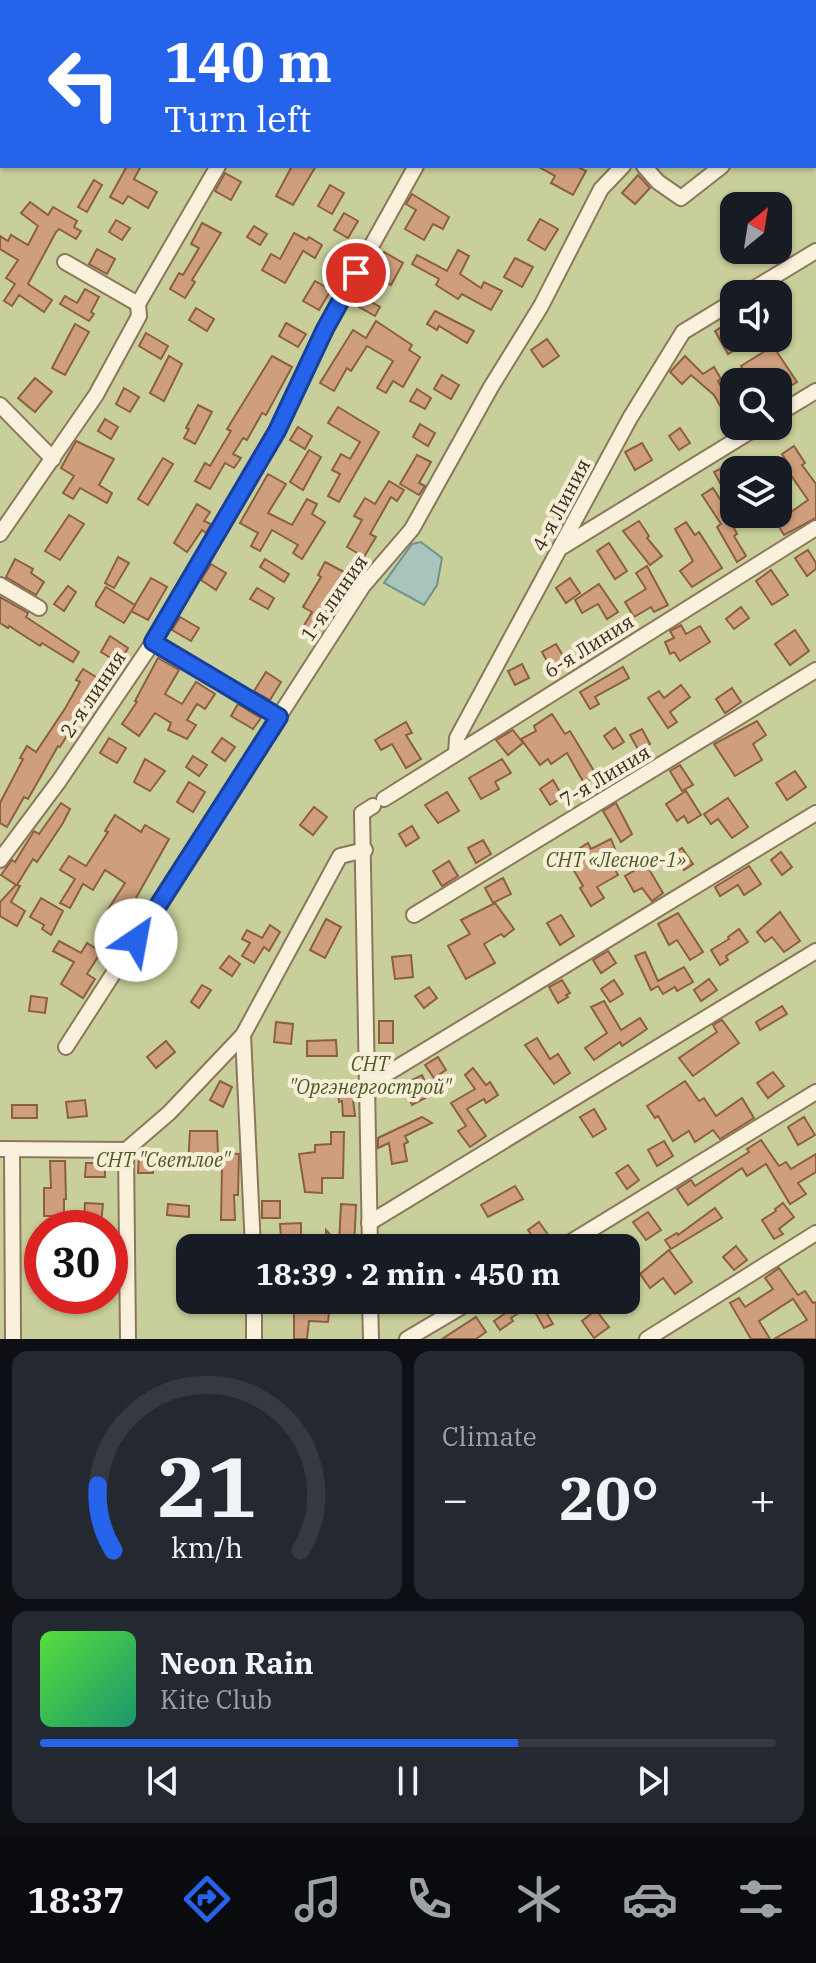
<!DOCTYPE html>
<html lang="en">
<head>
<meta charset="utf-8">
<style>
  :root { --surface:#171b24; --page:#242831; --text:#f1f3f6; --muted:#9ea1a6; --line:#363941; --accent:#2563eb }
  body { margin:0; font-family:"IBM Plex Serif",serif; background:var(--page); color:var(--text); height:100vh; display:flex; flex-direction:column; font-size:30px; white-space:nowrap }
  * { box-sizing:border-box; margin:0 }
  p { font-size:26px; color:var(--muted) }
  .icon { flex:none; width:44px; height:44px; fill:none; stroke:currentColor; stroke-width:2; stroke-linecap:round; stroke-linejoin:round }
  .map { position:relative; height:1339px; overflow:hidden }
  .panel { display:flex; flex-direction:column; gap:12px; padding:12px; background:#0d0f14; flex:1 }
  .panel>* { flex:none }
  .guide { position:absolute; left:0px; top:0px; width:816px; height:168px; box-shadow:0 2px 6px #0004; background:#2563eb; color:#fff; overflow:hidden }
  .needle { width:52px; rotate:30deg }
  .fabs { position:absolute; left:720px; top:192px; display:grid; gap:16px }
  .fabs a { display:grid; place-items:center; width:72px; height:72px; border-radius:16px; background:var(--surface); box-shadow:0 2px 6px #0004; font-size:40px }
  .speed { position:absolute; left:24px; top:1210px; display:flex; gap:16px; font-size:40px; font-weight:700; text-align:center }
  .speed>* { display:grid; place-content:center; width:104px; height:104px; border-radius:50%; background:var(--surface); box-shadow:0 2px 6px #0004; line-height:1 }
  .speed .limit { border:12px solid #d22; background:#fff; color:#111 }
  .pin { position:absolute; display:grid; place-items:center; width:68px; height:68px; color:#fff; margin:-34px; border:4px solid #fff; border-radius:50%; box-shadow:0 2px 8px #0007 }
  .me { position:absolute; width:88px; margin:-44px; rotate:33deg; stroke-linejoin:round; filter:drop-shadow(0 0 6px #0008) }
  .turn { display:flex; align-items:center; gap:28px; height:168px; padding:0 32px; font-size:36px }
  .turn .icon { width:104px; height:104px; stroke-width:2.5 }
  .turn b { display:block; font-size:56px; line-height:68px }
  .big { font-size:60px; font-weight:700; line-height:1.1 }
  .panel .card { flex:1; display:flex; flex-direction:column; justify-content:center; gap:12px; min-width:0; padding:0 28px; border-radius:16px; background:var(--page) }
  .panel .dial { align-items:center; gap:0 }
  .dial svg { height:208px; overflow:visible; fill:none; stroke:var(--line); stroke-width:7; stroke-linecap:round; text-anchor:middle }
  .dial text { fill:var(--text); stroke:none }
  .song { display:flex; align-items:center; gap:24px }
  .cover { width:96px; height:96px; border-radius:12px; background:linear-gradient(135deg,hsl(110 70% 55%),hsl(160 70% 35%)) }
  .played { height:8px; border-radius:4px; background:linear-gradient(90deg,var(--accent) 65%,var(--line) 65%) }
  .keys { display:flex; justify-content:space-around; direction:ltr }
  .heat { display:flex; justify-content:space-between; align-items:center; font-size:44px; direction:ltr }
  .panel .tiles { flex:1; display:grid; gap:12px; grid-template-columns:1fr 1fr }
  .card:last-child { grid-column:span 2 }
  .trip { position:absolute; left:176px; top:1234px; width:464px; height:80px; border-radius:16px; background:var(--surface); box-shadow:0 2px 6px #0004; font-weight:700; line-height:80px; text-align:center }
  .tabs { display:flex; height:128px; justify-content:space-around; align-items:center; background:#090b0e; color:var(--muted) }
  .tabs .icon { width:56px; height:56px }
  .tabs .current { color:var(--accent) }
  .tabs b { font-size:36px; color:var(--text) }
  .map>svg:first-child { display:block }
</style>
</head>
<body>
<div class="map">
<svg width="816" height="1339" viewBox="0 0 816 1339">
  <rect width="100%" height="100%" fill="#f0e4c8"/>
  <path fill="#c9cf9b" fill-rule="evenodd" d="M0,0H816V1339H0ZM2,2H814V166H2ZM734,206H778V250H734ZM734,294H778V338H734ZM734,382H778V426H734ZM734,470H778V514H734ZM42,1228H110V1296H42ZM190,1248H626V1300H190Z"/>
  <polygon fill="#a9c4bc" stroke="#6f938a" stroke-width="2" points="421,542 442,558 437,585 424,605 384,583 412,544"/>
  <g fill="#cf9f7d" stroke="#8d5f41" stroke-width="2">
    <polygon points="127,166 141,166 134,179 157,192 148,208 128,196 123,204 110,197"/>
    <polygon points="287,166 316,166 293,205 276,196 291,168"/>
    <polygon points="537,166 576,166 586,171 573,195 551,183 555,176"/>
    <polygon points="225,173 241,182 231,200 215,191"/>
    <polygon points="638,175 650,188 635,204 622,193"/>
    <polygon points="94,180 102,185 87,212 78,207"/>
    <polygon points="330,185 344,193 332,214 318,206"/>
    <polygon points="412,194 449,217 443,229 433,224 424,240 405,229 416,210 406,204"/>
    <polygon points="30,202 48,215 53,207 77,221 74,227 81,231 76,239 59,229 56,232 28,284 52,300 44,312 19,295 12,306 4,301 15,284 6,278 18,260 0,249 0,236 8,241 11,235 28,245 38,226 21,213"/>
    <polygon points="344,213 358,221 348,238 334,230"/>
    <polygon points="540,219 558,229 545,250 528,240"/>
    <polygon points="116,220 130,228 122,240 109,232"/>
    <polygon points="202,223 221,233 192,280 195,282 185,298 170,289 179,273 183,275 199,248 191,244"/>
    <polygon points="254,226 267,234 260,245 247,237"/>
    <polygon points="294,233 307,240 309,237 322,245 315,258 303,251 285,283 262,270 271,254 280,259"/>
    <polygon points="347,243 358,249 349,266 338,261"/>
    <polygon points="97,249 115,259 107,274 89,264"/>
    <polygon points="458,250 469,256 460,274 481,288 484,282 502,291 491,310 462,294 458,299 436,285 439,279 412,264 417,255 447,271"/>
    <polygon points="384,252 403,263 391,285 372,274"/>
    <polygon points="515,258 533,267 522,287 504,277"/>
    <polygon points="315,281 331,290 319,310 303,301"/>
    <polygon points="85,289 99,297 91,312 94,314 89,321 60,304 65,296 77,303"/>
    <polygon points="359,295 380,307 375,316 354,304"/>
    <polygon points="196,308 214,319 207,331 189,320"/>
    <polygon points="435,311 474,331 467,343 439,326 437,330 427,324"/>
    <polygon points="376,321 412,345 409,350 420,357 403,387 393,381 386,393 377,388 393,361 367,346 351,371 347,368 334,391 320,383 353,330 366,338"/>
    <polygon points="286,323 306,334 298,347 279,336"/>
    <polygon points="75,324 89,332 65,375 52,368"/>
    <polygon points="725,325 738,348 728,354 715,331"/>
    <polygon points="146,333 168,346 161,359 139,346"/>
    <polygon points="547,339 559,356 543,367 531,350"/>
    <polygon points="773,346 797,382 778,394 778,382 750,382 741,366"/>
    <polygon points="169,356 182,364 164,401 150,393"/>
    <polygon points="272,356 292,367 266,415 262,413 247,440 243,438 233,454 241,458 234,468 225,463 210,489 195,481 205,463 210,466 231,431 227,429"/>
    <polygon points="685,356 703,374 714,367 721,379 718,381 734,410 734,430 714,395 691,375 682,384 670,372"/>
    <polygon points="442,375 459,385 451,399 434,389"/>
    <polygon points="35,378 52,392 35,412 18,398"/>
    <polygon points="124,388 139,397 130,412 116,404"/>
    <polygon points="417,389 431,398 425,409 410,401"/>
    <polygon points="198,405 212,412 195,444 184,438 189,429 186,428"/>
    <polygon points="338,407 379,432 339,502 328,496 340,474 332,470 341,454 350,459 360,442 328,423"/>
    <polygon points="105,419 118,427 111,439 98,431"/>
    <polygon points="420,424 435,433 428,446 413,437"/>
    <polygon points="298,427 312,436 305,449 290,440"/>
    <polygon points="680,428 690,443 679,450 669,436"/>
    <polygon points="76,441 114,459 99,485 112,493 107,503 80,488 73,499 63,493 74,476 61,468"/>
    <polygon points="642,443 652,460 635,470 625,452"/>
    <polygon points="794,446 805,463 802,465 816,484 816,518 784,535 771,514 786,512 788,514 808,500 790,474 778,483 778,472 788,464 782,454"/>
    <polygon points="309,450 321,457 303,490 290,482"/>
    <polygon points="417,455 431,462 419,483 425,486 419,495 400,484"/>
    <polygon points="163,458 173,464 148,505 138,499"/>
    <polygon points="724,467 733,482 723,488 714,472"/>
    <polygon points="268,474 286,484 268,513 292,525 307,499 317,504 312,514 325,522 302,559 293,553 298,545 272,530 260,551 251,546 258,533 240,523"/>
    <polygon points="389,481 404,490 397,501 391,497 370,534 376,537 364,557 347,547 362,520 354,516 365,498 375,504"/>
    <polygon points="713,488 729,513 734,510 734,514 757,514 734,528 737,534 734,536 746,556 737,562 717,527 721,524 702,495"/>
    <polygon points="197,504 210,512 204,521 211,524 206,533 202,530 187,552 174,543"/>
    <polygon points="69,515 84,524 60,560 45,551"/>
    <polygon points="639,521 649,536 647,538 662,556 650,565 623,531"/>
    <polygon points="686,522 695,535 699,532 722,568 692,587 680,571 693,561 675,529"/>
    <polygon points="609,543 627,571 615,579 597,551"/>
    <polygon points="808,550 816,563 816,569 807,576 795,558"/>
    <polygon points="118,557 129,563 114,588 105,583"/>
    <polygon points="15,559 33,569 31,573 44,582 36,595 6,577"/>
    <polygon points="265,559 289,574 284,582 260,567"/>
    <polygon points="325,562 346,573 331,600 333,602 313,632 303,627 312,612 303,607 321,577 318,575"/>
    <polygon points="211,564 226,573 216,590 201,580"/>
    <polygon points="647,566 668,605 654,612 651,607 634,617 625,602 646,589 636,573"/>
    <polygon points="771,570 788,595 772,605 756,581"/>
    <polygon points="151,578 167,587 148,620 131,611"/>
    <polygon points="570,578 580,593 566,603 556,588"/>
    <polygon points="599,584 618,612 607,619 598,604 582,613 575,600"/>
    <polygon points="68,586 76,592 64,611 54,604"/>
    <polygon points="106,587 135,605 124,623 96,606 96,603"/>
    <polygon points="257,588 274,598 268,609 250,599"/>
    <polygon points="0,597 28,613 26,617 79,652 73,662 42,643 40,646 9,626 8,628 0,623"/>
    <polygon points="741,607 749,618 734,629 726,619"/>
    <polygon points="180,617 199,628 191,641 172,630"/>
    <polygon points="681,625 686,634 700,626 710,642 680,661 674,652 670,654 665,642 674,638 670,631"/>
    <polygon points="795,630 809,651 790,665 775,644"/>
    <polygon points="110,636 128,648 119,663 101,652"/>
    <polygon points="556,644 565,659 550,667 542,652"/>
    <polygon points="158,658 179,670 165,694 182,704 196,682 215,694 205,709 197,704 187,720 196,725 187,739 168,730 171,723 155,713 139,736 122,724 137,702 135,701"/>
    <polygon points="522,664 529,678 515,685 508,671"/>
    <polygon points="623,667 629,678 595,697 599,704 590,709 580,692"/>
    <polygon points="83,669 101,680 60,747 58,746 28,799 24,797 7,827 0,823 0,803 23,759 20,758 27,746 36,752 66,707 80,682 76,680"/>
    <polygon points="266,672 281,682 270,700 254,691"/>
    <polygon points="681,685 690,697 670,712 677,722 668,728 648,698 659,691 664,698"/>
    <polygon points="732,688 741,702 725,713 716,699"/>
    <polygon points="238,704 261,718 253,729 231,716"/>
    <polygon points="552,714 565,734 570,731 597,776 584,783 567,753 551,764 548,759 540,765 521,739 536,731 534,726"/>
    <polygon points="757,721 766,735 753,744 762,760 735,776 714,744"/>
    <polygon points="406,722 412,733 406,735 421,759 406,768 392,744 381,750 375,740"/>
    <polygon points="615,728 624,742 613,749 604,736"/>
    <polygon points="642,729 650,744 639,751 630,735"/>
    <polygon points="513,730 523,743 508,755 496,740"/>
    <polygon points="109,738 126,748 117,763 100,753"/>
    <polygon points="222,738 235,747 225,761 212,752"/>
    <polygon points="193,756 207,765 199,776 186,767"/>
    <polygon points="145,759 165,771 150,791 134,782"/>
    <polygon points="502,759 511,773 495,782 499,789 481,799 469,778"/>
    <polygon points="680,765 693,785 682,791 670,771"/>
    <polygon points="795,771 806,787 787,800 776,783"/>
    <polygon points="553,780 563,797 550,805 540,789"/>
    <polygon points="189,782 205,792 193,812 177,802"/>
    <polygon points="686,791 701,815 688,823 684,816 677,821 666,804"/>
    <polygon points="447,792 459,811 438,823 425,805"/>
    <polygon points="728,798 748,827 732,838 718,819 711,824 704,814"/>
    <polygon points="61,803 70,809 63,823 37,862 33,859 17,885 20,886 11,902 25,911 17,926 0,916 0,902 16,885 1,875 12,860 15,862 34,831 39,834"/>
    <polygon points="616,803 632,834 621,842 603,811"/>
    <polygon points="314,807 327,817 313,835 300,825"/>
    <polygon points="115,815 141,832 145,825 169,839 136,898 141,901 127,923 107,911 125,883 105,870 93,890 83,884 70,908 60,903 75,879 60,870 69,856 86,866 108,832 105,831"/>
    <polygon points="412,826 419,838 406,846 399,834"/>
    <polygon points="611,839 615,849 606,854 618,875 597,887 604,898 591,906 580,888 583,886 566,857 588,843 591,849"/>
    <polygon points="483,840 491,854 476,863 468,848"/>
    <polygon points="682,848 693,864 684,870 673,854"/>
    <polygon points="781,852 792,867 782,875 771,860"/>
    <polygon points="449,861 458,876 442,886 433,871"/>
    <polygon points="646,864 663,893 652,901 642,888 634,892 625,876"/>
    <polygon points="749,866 761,884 744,895 738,885 720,896 715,887"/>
    <polygon points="503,878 511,894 493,903 485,888"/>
    <polygon points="41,898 63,911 51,935 42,929 44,925 30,917"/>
    <polygon points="495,903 514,929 504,937 501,934 484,944 495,963 466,979 448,946 470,934 461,920"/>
    <polygon points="780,912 800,941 784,952 772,937 765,942 757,932"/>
    <polygon points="678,913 703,952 690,960 677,940 669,945 658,924"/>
    <polygon points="561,915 574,936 560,945 547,923"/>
    <polygon points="326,919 341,927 325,958 310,950"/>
    <polygon points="270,925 280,932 269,951 264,947 254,963 242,956 250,943 242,939 247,930 262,938"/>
    <polygon points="739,929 748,942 726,956 728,960 720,965 711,950 729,939 728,937"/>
    <polygon points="59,941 81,953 87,943 101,952 87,974 95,979 83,998 61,984 74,962 53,951"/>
    <polygon points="608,951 616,963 601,973 593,960"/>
    <polygon points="645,952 658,981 684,967 693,982 677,991 675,987 663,994 658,986 651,990 635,956"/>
    <polygon points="411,955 413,977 395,979 392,957"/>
    <polygon points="229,956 240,964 232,976 220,968"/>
    <polygon points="709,979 717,990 701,1001 694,990"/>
    <polygon points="562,980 570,993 566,995 568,997 558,1003 549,987"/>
    <polygon points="614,980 623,994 610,1002 601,989"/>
    <polygon points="202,985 211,990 199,1008 191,1002"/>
    <polygon points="429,987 437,998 424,1008 415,996"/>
    <polygon points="31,996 47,998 45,1013 29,1011"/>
    <polygon points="604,1001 621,1030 640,1018 647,1029 622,1046 620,1042 594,1060 585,1048 607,1033 591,1007"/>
    <polygon points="782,1006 787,1014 760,1030 756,1022"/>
    <polygon points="722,1020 739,1043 693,1076 679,1058 717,1032 713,1025"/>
    <rect x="379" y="1021" width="14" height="22"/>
    <polygon points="276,1022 293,1024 291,1044 274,1042"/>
    <polygon points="537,1038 550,1059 558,1054 570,1073 554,1084 525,1045"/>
    <polygon points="336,1040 337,1056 307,1056 307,1041"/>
    <polygon points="166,1041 175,1052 156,1068 147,1057"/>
    <polygon points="438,1057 446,1070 434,1078 425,1065"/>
    <polygon points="473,1068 486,1085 490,1082 498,1095 486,1103 484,1099 467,1109 486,1136 470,1147 458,1131 466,1126 451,1103 475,1089 465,1075"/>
    <polygon points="773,1072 784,1086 768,1098 757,1083"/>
    <polygon points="422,1075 431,1095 412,1105 402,1085"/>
    <polygon points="220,1081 232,1087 223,1107 210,1100"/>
    <polygon points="685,1081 699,1101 704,1098 716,1116 742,1098 754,1118 720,1139 713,1130 695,1142 689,1131 673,1141 658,1116 655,1118 647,1106"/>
    <polygon points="338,1091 352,1091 355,1116 343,1116 342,1101 339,1102"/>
    <polygon points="85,1100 87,1116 68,1118 66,1102"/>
    <rect x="12" y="1105" width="25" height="13"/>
    <polygon points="594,1109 606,1129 593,1137 580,1117"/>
    <polygon points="422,1117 432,1123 405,1136 408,1142 404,1144 407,1161 392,1164 389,1143 378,1148 378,1138"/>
    <polygon points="804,1117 815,1135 798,1145 788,1127"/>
    <polygon points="190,1131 217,1131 218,1153 239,1154 238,1195 234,1195 235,1220 221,1220 222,1169 188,1167"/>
    <polygon points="331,1132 344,1132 343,1178 322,1178 322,1193 305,1192 299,1154 315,1152 315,1145 331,1144"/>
    <polygon points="761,1140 779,1166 786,1162 791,1169 816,1154 816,1172 798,1183 806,1194 790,1204 766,1164 747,1176 742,1168 688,1205 677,1189 691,1180 695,1186 749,1152 747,1149"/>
    <polygon points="664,1141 673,1156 657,1166 648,1150"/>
    <polygon points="139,1157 153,1157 153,1173 138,1173"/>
    <polygon points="50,1161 65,1161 66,1199 64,1199 64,1216 44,1216 44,1188 51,1188"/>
    <polygon points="86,1163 105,1163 105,1177 85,1177"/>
    <polygon points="628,1165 639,1180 627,1189 616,1173"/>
    <polygon points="515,1186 523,1199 488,1217 481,1205"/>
    <rect x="262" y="1201" width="18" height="17"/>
    <polygon points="85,1203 103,1204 101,1223 84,1221"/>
    <polygon points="783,1203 794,1217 779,1229 783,1234 774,1239 762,1220 776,1211 775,1209"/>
    <polygon points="168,1204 189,1206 189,1217 167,1215"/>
    <polygon points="341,1204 356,1205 354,1248 326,1248 326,1230 339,1244"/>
    <polygon points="715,1208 722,1218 671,1249 665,1240 677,1233 678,1235"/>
    <polygon points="648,1212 661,1230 646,1240 633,1222"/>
    <polygon points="539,1222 549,1236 538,1244 528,1230"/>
    <polygon points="301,1223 301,1238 281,1238 280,1224"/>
    <polygon points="736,1246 747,1260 734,1270 723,1257"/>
    <polygon points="669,1250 692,1282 675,1294 663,1278 650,1288 640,1274"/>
    <polygon points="779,1268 798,1295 805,1291 813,1303 816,1302 816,1339 774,1339 807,1320 793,1299 759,1321 770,1339 751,1339 730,1303 739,1298 745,1307 773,1289 765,1278"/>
    <polygon points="294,1300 330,1303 328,1322 309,1321 307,1339 294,1339"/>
    <polygon points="503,1300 539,1300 553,1324 544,1328 531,1305 511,1318 513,1321 500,1330 494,1321 504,1314 497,1304"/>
    <polygon points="596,1310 609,1327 594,1338 582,1321"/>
    <polygon points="476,1317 486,1332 476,1339 442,1339"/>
  </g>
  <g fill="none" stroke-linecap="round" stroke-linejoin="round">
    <g stroke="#8d765c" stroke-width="18">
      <g id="minor">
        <polyline points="83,2 85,0"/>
        <polyline points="294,2 296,0"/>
        <polyline points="508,2 510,0"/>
        <polyline points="716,2 717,0"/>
        <polyline points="814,71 816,68"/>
        <polyline points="0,134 2,131"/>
        <polyline points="644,166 658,182 681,198 722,166"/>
        <polyline points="65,262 138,304"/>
        <polyline points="745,294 816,251"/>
        <polyline points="0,405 53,459"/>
        <polyline points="778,414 816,391"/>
        <polyline points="0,534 96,395 139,316 138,304 218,166"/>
        <polyline points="562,547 759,426"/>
        <polyline points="0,585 39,608"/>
        <polyline points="153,642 279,717"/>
        <polyline points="456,753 457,738 630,418 683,332 734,301"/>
        <polyline points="384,799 816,528"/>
        <polyline points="0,860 59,781 153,642 277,431 325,329 416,166"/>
        <polyline points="414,915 816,670"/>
        <polyline points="243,1035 253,1248"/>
        <polyline points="66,1047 363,586 412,529 491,387 541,306 601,189 623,166"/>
        <polyline points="365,1087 816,813"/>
        <polyline points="0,1149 126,1150 169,1113 243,1035 340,856 365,850"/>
        <polyline points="12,1149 13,1339"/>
        <polyline points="126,1150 128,1339"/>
        <polyline points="369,1223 816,951"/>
        <polyline points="370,1248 362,813 373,806"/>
        <polyline points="561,1248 816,1092"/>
        <polyline points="254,1300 254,1339"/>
        <polyline points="370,1300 371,1339"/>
        <polyline points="407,1339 473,1300"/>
        <polyline points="647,1339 816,1233"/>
      </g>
    </g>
    <use href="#minor" stroke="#faf1dc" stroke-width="14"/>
  </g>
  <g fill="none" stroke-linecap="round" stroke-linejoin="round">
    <g stroke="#184099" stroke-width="20">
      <polyline id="route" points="136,940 279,717 153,642 277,431 325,329 356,273"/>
    </g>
    <use href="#route" stroke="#2563eb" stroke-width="14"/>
  </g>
  <g text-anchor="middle" stroke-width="8" stroke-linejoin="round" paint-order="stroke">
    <g font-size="20" fill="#3d2e20" stroke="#f7eed8">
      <text transform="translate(561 505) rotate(-62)" y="7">4-я Линия</text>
      <text transform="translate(334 598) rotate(-55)" y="7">1-я линия</text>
      <text transform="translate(589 646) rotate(-32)" y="7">6-я Линия</text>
      <text transform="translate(93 694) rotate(-56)" y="7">2-я линия</text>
      <text transform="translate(605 776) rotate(-31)" y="7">7-я Линия</text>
    </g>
    <g font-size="20" font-style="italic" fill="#4d5a26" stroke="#f7eed8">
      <text x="616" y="867">СНТ «Лесное-1»</text>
      <text x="370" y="1071">СНТ<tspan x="370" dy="23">"Оргэнергострой"</tspan></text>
      <text x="163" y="1167">СНТ "Светлое"</text>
    </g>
  </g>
</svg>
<div class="fabs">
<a><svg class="needle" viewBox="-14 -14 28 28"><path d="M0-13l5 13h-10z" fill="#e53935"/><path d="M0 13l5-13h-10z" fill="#9ea1a6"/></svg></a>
<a><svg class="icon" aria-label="sound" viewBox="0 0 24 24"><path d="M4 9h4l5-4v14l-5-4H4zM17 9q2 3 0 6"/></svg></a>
<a><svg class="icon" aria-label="search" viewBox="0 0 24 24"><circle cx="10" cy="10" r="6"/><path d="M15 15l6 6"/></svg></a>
<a><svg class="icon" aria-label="layers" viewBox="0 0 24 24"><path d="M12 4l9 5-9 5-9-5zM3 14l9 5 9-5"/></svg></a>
</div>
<div class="speed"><div class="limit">30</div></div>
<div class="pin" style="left:356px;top:273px;background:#d93025"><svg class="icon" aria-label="arrive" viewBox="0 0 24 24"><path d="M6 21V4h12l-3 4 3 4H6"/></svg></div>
<svg class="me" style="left:136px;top:940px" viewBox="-20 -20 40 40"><circle r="19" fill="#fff"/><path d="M0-13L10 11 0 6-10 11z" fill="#2563eb"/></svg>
<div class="trip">18:39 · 2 min · 450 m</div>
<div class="guide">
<div class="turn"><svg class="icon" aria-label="left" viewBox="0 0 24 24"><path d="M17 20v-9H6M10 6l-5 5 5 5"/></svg><div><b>140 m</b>Turn left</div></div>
</div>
</div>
<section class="panel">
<div class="tiles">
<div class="card dial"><svg viewBox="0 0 100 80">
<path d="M14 69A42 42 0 1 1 86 69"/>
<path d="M14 69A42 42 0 0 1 8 44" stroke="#2563eb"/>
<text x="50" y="56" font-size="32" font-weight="700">21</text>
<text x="50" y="72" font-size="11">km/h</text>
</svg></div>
<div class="card"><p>Climate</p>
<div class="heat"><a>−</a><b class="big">20°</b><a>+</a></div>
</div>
<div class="card">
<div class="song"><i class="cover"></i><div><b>Neon Rain</b><p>Kite Club</p></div></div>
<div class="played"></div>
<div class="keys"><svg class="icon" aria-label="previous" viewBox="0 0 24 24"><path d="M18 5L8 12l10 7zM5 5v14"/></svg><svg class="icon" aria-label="pause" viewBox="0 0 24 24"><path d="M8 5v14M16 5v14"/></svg><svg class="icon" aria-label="next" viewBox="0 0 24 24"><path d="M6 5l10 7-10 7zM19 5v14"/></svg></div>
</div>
</div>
</section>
<nav class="tabs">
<b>18:37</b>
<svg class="icon current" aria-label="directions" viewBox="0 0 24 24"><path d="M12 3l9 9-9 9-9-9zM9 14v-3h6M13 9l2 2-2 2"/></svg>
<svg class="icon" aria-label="music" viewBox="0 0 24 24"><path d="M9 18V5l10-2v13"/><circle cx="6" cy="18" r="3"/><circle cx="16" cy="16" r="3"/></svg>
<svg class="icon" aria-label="phone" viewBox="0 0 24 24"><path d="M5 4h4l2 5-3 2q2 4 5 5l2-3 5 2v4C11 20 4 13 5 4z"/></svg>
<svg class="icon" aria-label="climate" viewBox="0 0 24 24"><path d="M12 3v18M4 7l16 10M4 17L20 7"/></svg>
<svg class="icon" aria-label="car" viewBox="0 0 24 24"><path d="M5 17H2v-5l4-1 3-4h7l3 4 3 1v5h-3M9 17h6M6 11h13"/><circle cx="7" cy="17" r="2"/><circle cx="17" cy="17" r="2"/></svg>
<svg class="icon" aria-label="filters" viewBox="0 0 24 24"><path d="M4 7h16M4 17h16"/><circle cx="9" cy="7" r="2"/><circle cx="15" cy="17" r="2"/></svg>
</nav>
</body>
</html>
